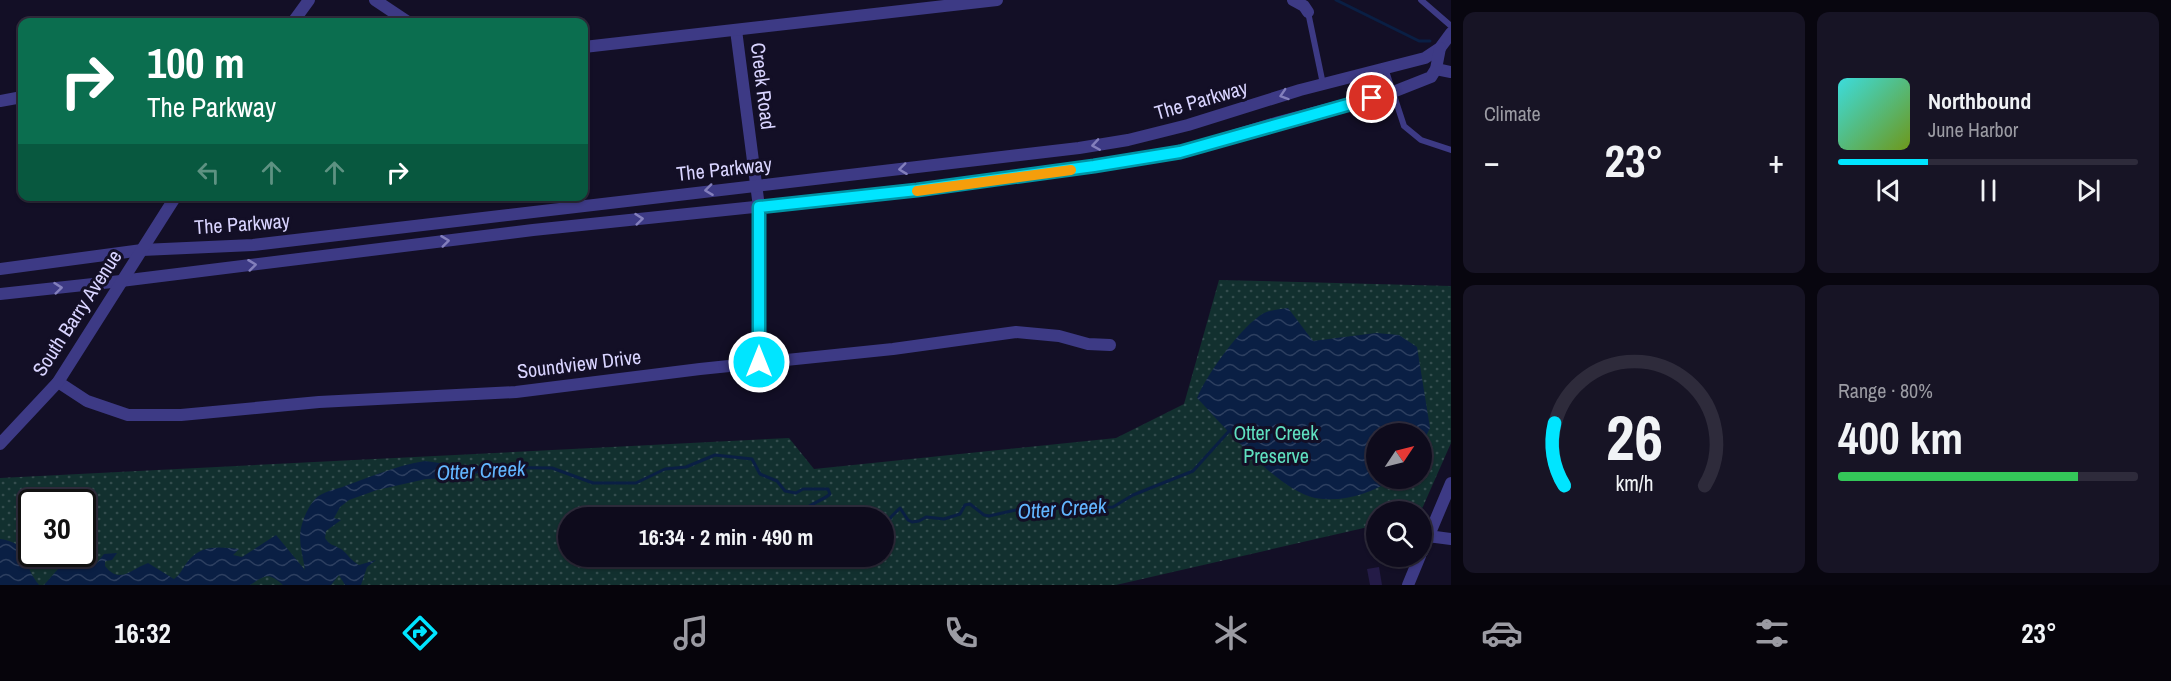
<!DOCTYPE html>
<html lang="en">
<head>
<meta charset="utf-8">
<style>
  :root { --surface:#0e0b1c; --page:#171425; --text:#f1f3f6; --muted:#9b9ba3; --line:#2e2b3b; --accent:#00e5ff }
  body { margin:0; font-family:"Archivo Narrow",sans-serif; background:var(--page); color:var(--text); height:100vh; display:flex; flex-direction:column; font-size:22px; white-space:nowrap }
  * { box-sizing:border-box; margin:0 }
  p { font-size:20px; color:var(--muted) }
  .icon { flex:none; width:33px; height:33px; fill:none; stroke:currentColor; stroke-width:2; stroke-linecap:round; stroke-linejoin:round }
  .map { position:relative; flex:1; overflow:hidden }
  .details { display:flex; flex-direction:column; gap:12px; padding:12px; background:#08060f; width:720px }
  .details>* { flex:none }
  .banner { position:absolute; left:18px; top:18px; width:570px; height:183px; border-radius:12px; box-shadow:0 2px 4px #0004,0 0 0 2px var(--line); background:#0b6e4f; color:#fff; overflow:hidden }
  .needle { width:39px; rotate:55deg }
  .fabs { position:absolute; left:1366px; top:423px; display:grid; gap:12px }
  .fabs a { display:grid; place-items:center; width:66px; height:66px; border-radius:50%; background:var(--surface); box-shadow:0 2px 4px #0004,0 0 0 2px var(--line); font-size:30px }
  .speed { position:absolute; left:18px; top:489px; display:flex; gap:12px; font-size:30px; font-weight:700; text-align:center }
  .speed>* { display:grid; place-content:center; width:78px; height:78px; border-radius:50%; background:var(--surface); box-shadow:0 2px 4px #0004,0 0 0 2px var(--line); line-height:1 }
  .speed .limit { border:3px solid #111; border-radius:9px; background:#fff; color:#111 }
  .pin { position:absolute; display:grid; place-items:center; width:51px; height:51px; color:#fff; margin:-26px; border:3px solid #fff; border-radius:50%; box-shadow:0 2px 6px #0007 }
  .me { position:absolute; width:66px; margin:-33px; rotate:0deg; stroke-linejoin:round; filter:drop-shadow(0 0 4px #0008) }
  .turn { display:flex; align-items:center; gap:21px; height:126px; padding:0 30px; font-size:27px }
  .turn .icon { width:78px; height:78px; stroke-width:2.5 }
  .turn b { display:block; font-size:42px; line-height:51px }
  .lanes { display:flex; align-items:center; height:57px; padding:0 30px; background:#0003; justify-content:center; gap:30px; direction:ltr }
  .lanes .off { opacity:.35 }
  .big { font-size:45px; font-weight:700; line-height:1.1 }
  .details .tile { flex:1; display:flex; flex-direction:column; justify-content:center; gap:9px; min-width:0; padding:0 21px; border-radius:12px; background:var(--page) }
  .details .dial { align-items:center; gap:0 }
  .dial svg { height:156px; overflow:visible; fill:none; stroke:var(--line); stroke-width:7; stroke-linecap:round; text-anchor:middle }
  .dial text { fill:var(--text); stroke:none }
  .song { display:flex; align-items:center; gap:18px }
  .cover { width:72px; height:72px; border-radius:9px; background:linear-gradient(135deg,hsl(180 70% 55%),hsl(80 70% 35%)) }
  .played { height:6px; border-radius:3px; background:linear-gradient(90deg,var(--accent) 30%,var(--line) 30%) }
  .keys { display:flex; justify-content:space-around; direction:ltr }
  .heat { display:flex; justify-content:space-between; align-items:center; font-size:33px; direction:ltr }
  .charge { height:9px; border-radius:4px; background:linear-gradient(90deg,#34c759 80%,var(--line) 0) }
  .details .tiles { flex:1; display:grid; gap:12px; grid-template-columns:repeat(2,1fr) }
  .trip { position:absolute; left:558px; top:507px; width:336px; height:60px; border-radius:30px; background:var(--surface); box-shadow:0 2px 4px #0004,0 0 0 2px var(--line); font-weight:700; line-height:60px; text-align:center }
  .tab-bar { display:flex; height:96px; justify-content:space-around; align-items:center; background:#06040b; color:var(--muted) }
  .tab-bar .icon { width:42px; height:42px }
  .tab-bar .active { color:var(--accent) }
  .tab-bar b { font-size:27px; color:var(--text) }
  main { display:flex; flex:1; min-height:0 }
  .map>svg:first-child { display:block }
</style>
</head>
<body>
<main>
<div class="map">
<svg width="1451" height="585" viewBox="0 0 1451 585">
  <defs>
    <pattern id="park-dots" width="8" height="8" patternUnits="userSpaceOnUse" patternTransform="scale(1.5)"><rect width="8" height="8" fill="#12302f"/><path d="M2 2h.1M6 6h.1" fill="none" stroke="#344d4e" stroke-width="1.8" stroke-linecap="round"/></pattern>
    <pattern id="water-waves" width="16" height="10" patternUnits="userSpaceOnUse" patternTransform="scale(1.5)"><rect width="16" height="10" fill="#0a1f44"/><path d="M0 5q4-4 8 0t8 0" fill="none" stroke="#2d3f60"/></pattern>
  </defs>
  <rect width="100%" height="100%" fill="#130f26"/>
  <path fill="url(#park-dots)" fill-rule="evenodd" d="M1219,280L1451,286V443L1421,511L1377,512V525L1116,585H0V478L789,438L814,469L1116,438L1184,404ZM1377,434H1422V478H1377ZM32,502H82V554H32ZM568,518H884V556H568Z"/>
  <g fill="url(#water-waves)">
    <path d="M1288,308L1313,341L1376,333L1399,335L1417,347L1430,428L1422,444V434H1377V478L1394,479C1371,493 1343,503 1315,498C1277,490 1224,426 1197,398C1207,374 1241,326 1264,313C1271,310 1281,309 1288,308Z"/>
    <path d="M425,461L491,470L458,478L426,479L377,490L349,500L340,507L334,518L341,520L326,531L325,538C329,545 334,545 341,549C348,554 351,561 359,565L376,560L367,567L361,585H345L339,575L331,585H283C268,572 266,575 250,585H44L65,561L75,554H77L80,563L85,567L96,564L104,554L117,553L112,560L105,561V566C120,585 131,569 148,563L174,579C181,574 183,567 189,560C202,544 221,547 239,549L233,555L242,557L276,535L305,570C303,556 298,542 301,528C303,519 308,507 315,499C323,491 335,490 345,486C373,476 395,466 425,461Z"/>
    <path d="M0,539C13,541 22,545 28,557C26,567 33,577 39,585H0Z"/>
  </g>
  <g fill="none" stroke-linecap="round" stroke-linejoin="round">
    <g stroke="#0a1f44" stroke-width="3">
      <polyline points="1336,0 1419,41 1430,41"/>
      <path d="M475,468L481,467L552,468L593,483H636L665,469L686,467L715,455L752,459L760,474L777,481L785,491L796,493L803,489H828L830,494C822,501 811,503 803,511V518"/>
      <path d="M841,518C850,511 860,513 870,518"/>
      <polyline points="884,526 888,524 891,517 900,508 908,520 912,522 919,521 926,517 944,519 960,514 965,505 970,504 984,515 989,516 1020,509 1040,512 1061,507 1070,509 1113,507 1133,495 1193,471 1230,430"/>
    </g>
  </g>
  <polygon fill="#241b47" points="1379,567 1382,585 1370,585 1367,569"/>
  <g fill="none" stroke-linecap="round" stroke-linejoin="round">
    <g stroke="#3d3a85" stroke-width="6">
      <polyline points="1421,0 1451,26"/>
      <polyline points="1308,12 1323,84"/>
      <polyline points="1385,68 1404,126 1421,140 1451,150"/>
    </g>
    <g stroke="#3d3a85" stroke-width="12">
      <polyline points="375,0 408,22"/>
      <polyline points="1293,0 1304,6 1308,12"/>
      <polyline points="293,22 309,0"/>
      <polyline points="736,30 759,207 759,362"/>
      <polyline points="584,47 997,0"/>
      <polyline points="1436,69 1451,72"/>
      <polyline points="0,101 22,97"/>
      <polyline points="0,269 142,250 253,245 1079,148 1128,140 1188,125 1300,90 1425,58 1440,48 1451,33"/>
      <polyline points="0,294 121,281 533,230 917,190 1094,166 1180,152 1279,122 1393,92 1431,77 1436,69 1440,48"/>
      <polyline points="58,382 87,401 128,415 181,415 319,402 516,392 700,369 893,349 1016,332 1059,336 1088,344 1110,345"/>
      <polyline points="0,444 58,382 176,196"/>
      <polyline points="1428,536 1451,539"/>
      <polyline points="1422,552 1451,483"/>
      <polyline points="1408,585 1420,556"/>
    </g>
  </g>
  <defs><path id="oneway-chevron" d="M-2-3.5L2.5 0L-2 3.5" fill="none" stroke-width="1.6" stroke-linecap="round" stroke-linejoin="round" transform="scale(1.5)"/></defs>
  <g stroke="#837fbc">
    <use href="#oneway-chevron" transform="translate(1284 95) rotate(162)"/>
    <use href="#oneway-chevron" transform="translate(1096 145) rotate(171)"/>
    <use href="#oneway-chevron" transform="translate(903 169) rotate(173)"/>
    <use href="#oneway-chevron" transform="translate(709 190) rotate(173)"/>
    <use href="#oneway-chevron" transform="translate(639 219) rotate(-6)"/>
    <use href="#oneway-chevron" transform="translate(445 241) rotate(-7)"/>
    <use href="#oneway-chevron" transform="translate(252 265) rotate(-7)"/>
    <use href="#oneway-chevron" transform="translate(58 288) rotate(-6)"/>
  </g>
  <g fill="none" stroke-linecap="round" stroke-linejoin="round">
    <g stroke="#0095a6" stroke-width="15">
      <polyline id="route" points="759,362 759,207 917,190 1094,166 1180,152 1372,98"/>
    </g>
    <use href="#route" stroke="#00e5ff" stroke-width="10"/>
    <polyline stroke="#f59e0b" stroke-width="10" points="917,191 1071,170"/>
  </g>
  <g text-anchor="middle" stroke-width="6" stroke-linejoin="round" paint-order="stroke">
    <g font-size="20" fill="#d9d4ff" stroke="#130f26">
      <text transform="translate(763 86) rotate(83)" y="7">Creek Road</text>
      <text transform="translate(1201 100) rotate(-16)" y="7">The Parkway</text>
      <text transform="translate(724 169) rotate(-6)" y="7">The Parkway</text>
      <text transform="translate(242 224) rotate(-4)" y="7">The Parkway</text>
      <text transform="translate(77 313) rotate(-57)" y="7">South Barry Avenue</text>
      <text transform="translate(579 364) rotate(-7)" y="7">Soundview Drive</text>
    </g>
    <g font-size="20" fill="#5fe0c0" stroke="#130f26">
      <text x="1276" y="440">Otter Creek<tspan x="1276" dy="23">Preserve</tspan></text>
    </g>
    <g font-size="21" font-style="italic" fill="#62b6ff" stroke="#130f26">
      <text transform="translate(481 471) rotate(-3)" y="7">Otter Creek</text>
      <text transform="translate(1062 509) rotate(-4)" y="7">Otter Creek</text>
    </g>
  </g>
</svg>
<div class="fabs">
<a><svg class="needle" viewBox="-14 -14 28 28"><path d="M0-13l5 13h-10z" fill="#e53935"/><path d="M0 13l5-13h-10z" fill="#9b9ba3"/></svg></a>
<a><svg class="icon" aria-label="search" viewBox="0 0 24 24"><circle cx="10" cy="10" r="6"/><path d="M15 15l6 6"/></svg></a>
</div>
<div class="speed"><div class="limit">30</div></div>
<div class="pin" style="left:1372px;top:98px;background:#d93025"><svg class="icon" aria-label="arrive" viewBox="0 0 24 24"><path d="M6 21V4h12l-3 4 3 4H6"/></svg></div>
<svg class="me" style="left:759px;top:362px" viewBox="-20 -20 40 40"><circle r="17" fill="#00e5ff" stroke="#fff" stroke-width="3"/><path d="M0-11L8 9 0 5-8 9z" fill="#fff"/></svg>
<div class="trip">16:34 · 2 min · 490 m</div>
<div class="banner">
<div class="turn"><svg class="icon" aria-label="right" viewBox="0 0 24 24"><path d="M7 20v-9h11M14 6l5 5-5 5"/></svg><div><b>100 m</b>The Parkway</div></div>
<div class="lanes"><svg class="icon off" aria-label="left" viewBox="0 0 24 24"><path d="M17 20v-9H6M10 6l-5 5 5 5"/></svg><svg class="icon off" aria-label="ahead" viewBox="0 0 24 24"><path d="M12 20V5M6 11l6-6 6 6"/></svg><svg class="icon off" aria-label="ahead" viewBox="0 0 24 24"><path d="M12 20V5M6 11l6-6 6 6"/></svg><svg class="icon" aria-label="right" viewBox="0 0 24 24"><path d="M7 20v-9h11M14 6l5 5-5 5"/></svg></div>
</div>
</div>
<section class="details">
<div class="tiles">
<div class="tile"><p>Climate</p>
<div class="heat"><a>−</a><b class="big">23°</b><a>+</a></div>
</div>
<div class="tile">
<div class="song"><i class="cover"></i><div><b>Northbound</b><p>June Harbor</p></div></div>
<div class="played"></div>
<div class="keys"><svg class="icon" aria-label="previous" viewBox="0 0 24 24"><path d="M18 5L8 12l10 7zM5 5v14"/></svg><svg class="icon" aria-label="pause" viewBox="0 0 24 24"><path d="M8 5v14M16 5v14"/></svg><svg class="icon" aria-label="next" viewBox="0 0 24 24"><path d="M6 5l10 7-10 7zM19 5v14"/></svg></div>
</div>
<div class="tile dial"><svg viewBox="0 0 100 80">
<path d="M14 69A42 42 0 1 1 86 69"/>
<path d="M14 69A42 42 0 0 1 9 37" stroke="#00e5ff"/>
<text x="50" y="56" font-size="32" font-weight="700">26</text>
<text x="50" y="72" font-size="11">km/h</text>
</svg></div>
<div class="tile"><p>Range · 80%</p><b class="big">400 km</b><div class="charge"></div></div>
</div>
</section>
</main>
<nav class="tab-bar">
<b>16:32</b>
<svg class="icon active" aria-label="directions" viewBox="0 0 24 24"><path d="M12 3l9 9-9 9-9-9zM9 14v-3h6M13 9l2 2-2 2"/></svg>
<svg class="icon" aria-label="music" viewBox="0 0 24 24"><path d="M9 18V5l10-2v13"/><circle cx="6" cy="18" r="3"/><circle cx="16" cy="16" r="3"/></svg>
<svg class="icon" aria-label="phone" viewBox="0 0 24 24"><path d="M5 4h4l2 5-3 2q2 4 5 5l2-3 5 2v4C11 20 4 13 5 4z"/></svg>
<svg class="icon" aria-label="climate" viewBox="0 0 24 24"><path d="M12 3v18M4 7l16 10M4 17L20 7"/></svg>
<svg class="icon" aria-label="car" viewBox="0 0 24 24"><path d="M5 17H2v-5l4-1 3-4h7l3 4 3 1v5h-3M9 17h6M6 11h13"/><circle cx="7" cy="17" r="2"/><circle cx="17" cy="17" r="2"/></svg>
<svg class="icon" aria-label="filters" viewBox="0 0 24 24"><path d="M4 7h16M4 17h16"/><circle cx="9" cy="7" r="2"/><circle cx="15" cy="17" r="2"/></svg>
<b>23°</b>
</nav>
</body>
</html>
